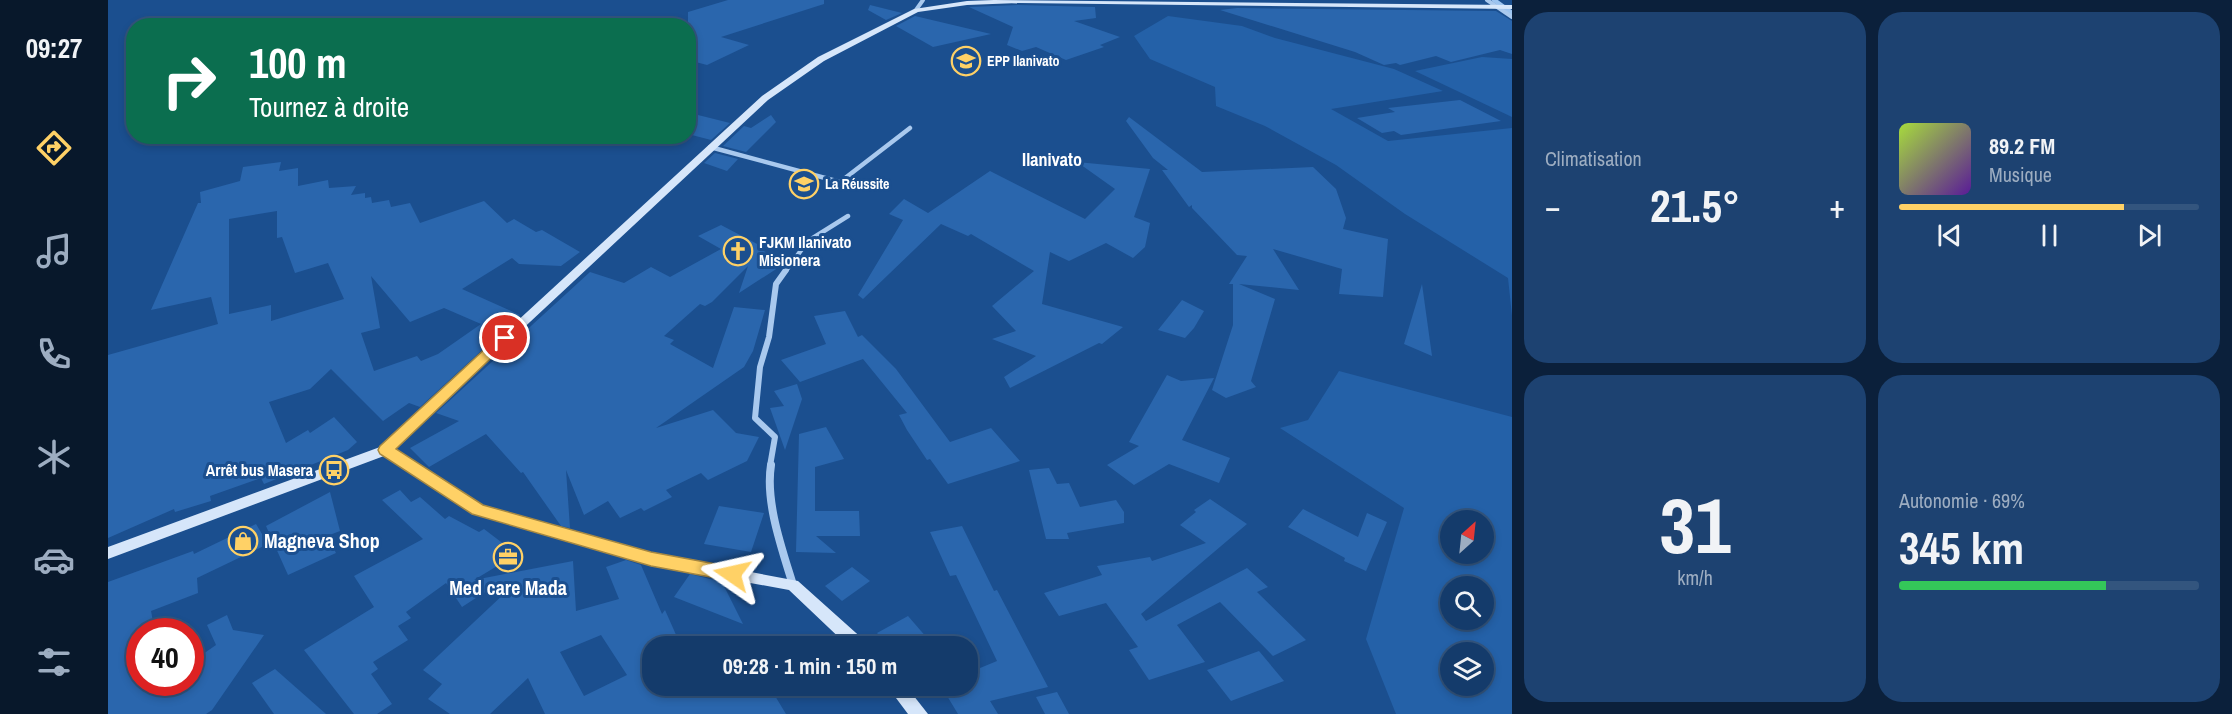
<!DOCTYPE html>
<html lang="fr">
<head>
<meta charset="utf-8">
<style>
  :root { --surface:#143b6b; --page:#1d4271; --text:#f1f3f6; --muted:#9dadc1; --line:#33557e; --accent:#ffd166 }
  body { margin:0; font-family:"Archivo Narrow",sans-serif; background:var(--page); color:var(--text); height:100vh; display:flex; flex-direction:column; font-size:22px; white-space:nowrap }
  * { box-sizing:border-box; margin:0 }
  p { font-size:20px; color:var(--muted) }
  .icon { flex:none; width:33px; height:33px; fill:none; stroke:currentColor; stroke-width:2; stroke-linecap:round; stroke-linejoin:round }
  .map { position:relative; flex:1; overflow:hidden }
  .sheet { display:flex; flex-direction:column; gap:12px; padding:12px; background:#0b203b; width:720px }
  .sheet>* { flex:none }
  .hud { position:absolute; left:18px; top:18px; width:570px; height:126px; border-radius:24px; box-shadow:0 3px 9px #0003,0 0 0 2px var(--line); background:#0b6e4f; color:#fff; overflow:hidden }
  .needle { width:39px; rotate:27deg }
  .fabs { position:absolute; left:1332px; top:510px; display:grid; gap:12px }
  .fabs a { display:grid; place-items:center; width:54px; height:54px; border-radius:50%; background:var(--surface); box-shadow:0 3px 9px #0003,0 0 0 2px var(--line); font-size:30px }
  .speed { position:absolute; left:18px; top:618px; display:flex; gap:12px; font-size:30px; font-weight:700; text-align:center }
  .speed>* { display:grid; place-content:center; width:78px; height:78px; border-radius:50%; background:var(--surface); box-shadow:0 3px 9px #0003,0 0 0 2px var(--line); line-height:1 }
  .speed .limit { border:9px solid #d22; background:#fff; color:#111 }
  .pin { position:absolute; display:grid; place-items:center; width:51px; height:51px; color:#fff; margin:-26px; border:3px solid #fff; border-radius:50%; box-shadow:0 2px 6px #0007 }
  .me { position:absolute; width:66px; margin:-33px; rotate:281deg; stroke-linejoin:round; filter:drop-shadow(0 0 4px #0008) }
  .turn { display:flex; align-items:center; gap:21px; height:126px; padding:0 24px; font-size:27px }
  .turn .icon { width:78px; height:78px; stroke-width:2.5 }
  .turn b { display:block; font-size:42px; line-height:51px }
  .big { font-size:45px; font-weight:700; line-height:1.1 }
  .sheet .card { flex:1; display:flex; flex-direction:column; justify-content:center; gap:9px; min-width:0; padding:0 21px; border-radius:24px; background:var(--page) }
  .sheet .dial { align-items:center; gap:0 }
  .dial b { font-size:78px; line-height:1 }
  .song { display:flex; align-items:center; gap:18px }
  .cover { width:72px; height:72px; border-radius:9px; background:linear-gradient(135deg,hsl(80 70% 55%),hsl(270 70% 35%)) }
  .played { height:6px; border-radius:3px; background:linear-gradient(90deg,var(--accent) 75%,var(--line) 75%) }
  .keys { display:flex; justify-content:space-around; direction:ltr }
  .heat { display:flex; justify-content:space-between; align-items:center; font-size:33px; direction:ltr }
  .charge { height:9px; border-radius:4px; background:linear-gradient(90deg,#34c759 69%,var(--line) 0) }
  .sheet .tiles { flex:1; display:grid; gap:12px; grid-template-columns:repeat(2,1fr) }
  .trip { position:absolute; left:534px; top:636px; width:336px; height:60px; border-radius:24px; background:var(--surface); box-shadow:0 3px 9px #0003,0 0 0 2px var(--line); font-weight:700; line-height:60px; text-align:center }
  main { display:flex; flex:1; min-height:0 }
  .tab-bar { display:flex; flex-direction:column; width:108px; justify-content:space-around; align-items:center; background:#08182b; color:var(--muted) }
  .tab-bar .icon { width:42px; height:42px }
  .tab-bar .on { color:var(--accent) }
  .tab-bar b { font-size:27px; color:var(--text) }
  .map>svg:first-child { display:block }
</style>
</head>
<body>
<main>
<nav class="tab-bar">
<b>09:27</b>
<svg class="icon on" aria-label="directions" viewBox="0 0 24 24"><path d="M12 3l9 9-9 9-9-9zM9 14v-3h6M13 9l2 2-2 2"/></svg>
<svg class="icon" aria-label="music" viewBox="0 0 24 24"><path d="M9 18V5l10-2v13"/><circle cx="6" cy="18" r="3"/><circle cx="16" cy="16" r="3"/></svg>
<svg class="icon" aria-label="phone" viewBox="0 0 24 24"><path d="M5 4h4l2 5-3 2q2 4 5 5l2-3 5 2v4C11 20 4 13 5 4z"/></svg>
<svg class="icon" aria-label="climate" viewBox="0 0 24 24"><path d="M12 3v18M4 7l16 10M4 17L20 7"/></svg>
<svg class="icon" aria-label="car" viewBox="0 0 24 24"><path d="M5 17H2v-5l4-1 3-4h7l3 4 3 1v5h-3M9 17h6M6 11h13"/><circle cx="7" cy="17" r="2"/><circle cx="17" cy="17" r="2"/></svg>
<svg class="icon" aria-label="filters" viewBox="0 0 24 24"><path d="M4 7h16M4 17h16"/><circle cx="9" cy="7" r="2"/><circle cx="15" cy="17" r="2"/></svg>
</nav>
<div class="map">
<svg width="1404" height="714" viewBox="0 0 1404 714">
  <rect width="100%" height="100%" fill="#1b4f8f"/>
  <g fill="#2461a8" fill-rule="evenodd">
    <polygon points="1060,16 1134,26 1167,38 1286,69 1335,91 1223,109 1280,141 1404,128 1404,316 1400,278 1297,214 1228,165 1157,126 1108,106 1107,87 1042,59 1026,36"/>
    <polygon points="1374,57 1404,59 1404,117 1307,71"/>
    <path d="M1231,371L1404,417V714H1288L1258,639L1296,508L1172,428L1200,420ZM1342,520H1376V554H1342ZM1342,586H1376V620H1342ZM1342,652H1376V686H1342Z"/>
  </g>
  <g fill="none" stroke-linecap="round" stroke-linejoin="round">
    <polyline stroke="#9cc4f0" stroke-width="4.5" points="1386,0 1404,13"/>
  </g>
  <g fill="#2a66ad" fill-rule="evenodd">
    <polygon points="620,0 716,0 716,4 613,37 641,45 599,65 580,60 580,12"/>
    <polygon points="762,5 794,13 778,20 760,10"/>
    <polygon points="911,5 987,7 988,18 966,21 1012,37 992,45 996,47 958,60 928,47 914,51 899,45 905,27 861,7"/>
    <polygon points="1129,8 1388,11 1404,21 1404,54 1392,50 1343,62 1328,56 1292,65 1288,63 1276,65 1247,52 1112,10"/>
    <polygon points="807,16 883,34 825,47 788,26"/>
    <polygon points="1352,100 1393,121 1293,135 1286,131 1274,133 1249,118 1287,112 1280,108"/>
    <polygon points="590,115 622,123 603,140 580,134 580,122"/>
    <polygon points="663,115 668,122 638,152 615,146 636,126 643,128"/>
    <polygon points="1021,117 1094,172 1205,167 1228,189 1238,218 1235,229 1280,239 1275,297 1231,294 1234,269 1165,249 1191,290 1131,284 1167,299 1143,381 1148,387 1118,398 1104,390 1125,325 1125,284 1121,284 1139,256 1129,255 1084,208 1084,205 1081,207 1054,170 1060,170 1045,158 1018,121"/>
    <polygon points="607,153 630,159 619,171 596,163"/>
    <path d="M173,162L171,171L190,168V186L220,180L221,188L248,186L243,195L257,193V198L263,197L264,203L281,200L283,207L302,203L312,223L376,201L399,223L406,219L428,232L434,230L472,252L453,266L411,264L404,258L354,289L412,315L312,407L301,403L275,421L223,369L202,389L161,402L178,443L200,430L202,433L226,417L249,442L240,450L156,484L153,478L102,496L103,501L67,512L66,509L0,538V355L110,324L103,297L43,310L90,203H93L92,192L132,181L135,167ZM169,211V238L174,237L187,273L220,263L236,299L163,321V305L121,314V219ZM263,276L302,322L336,308L373,324L330,354L313,361L309,356L266,371L253,333L272,328Z"/>
    <polygon points="969,162 1042,169 1026,217 1042,223 1037,247 1025,258 998,243 961,261 942,252 934,304 1015,327 994,344 991,343 902,388 896,377 928,356 884,339 908,331 884,306 926,271 863,234 860,236 833,224 755,299 750,295 795,220 781,214 796,199 820,213 882,171 977,219 1007,189"/>
    <polygon points="613,225 653,246 649,248 679,262 631,293 640,266 604,302 597,306 592,304 556,336 566,340 562,344 605,368 626,307 657,310 645,351 636,367 548,428 605,410 628,433 651,437 639,461 600,480 593,473 558,490 564,497 536,511 533,508 512,518 500,501 476,515 458,470 462,528 453,526 415,472 413,473 378,434 321,467 302,448 351,421 328,413 482,272 516,283 543,267 562,277 613,249 590,236"/>
    <polygon points="1314,284 1324,356 1296,344"/>
    <polygon points="1074,300 1096,311 1086,328 1077,338 1050,330"/>
    <polygon points="737,311 750,337 754,335 788,369 842,442 883,428 912,461 840,484 822,459 819,460 799,430 791,415 799,413 755,359 692,382 673,360 718,344 706,316"/>
    <polygon points="1059,375 1073,381 1106,378 1074,440 1122,458 1111,483 1061,464 1026,485 999,465 1031,446 1021,442"/>
    <polygon points="689,384 694,399 677,450 662,408 676,406 666,391"/>
    <polygon points="718,427 736,459 707,467 707,511 751,511 752,536 708,536 728,553 688,552 691,434"/>
    <polygon points="941,468 949,484 961,483 972,507 1008,500 1016,512 1016,523 959,533 961,539 938,539 921,470"/>
    <path d="M292,490L303,502L312,497L337,519L341,516L371,532L376,529L409,554L366,580L465,561L468,611L511,599L498,567L518,560L533,565L554,614L557,610L573,646H544V686H661L678,714H437L420,678L382,714H342L320,699L334,684L315,670L398,592L391,583L354,607L338,583L298,612L303,618L290,626L300,640L265,662L270,669L263,674L284,704L269,714H246L196,650L266,607L246,576L315,539L274,500ZM493,635L519,675L476,696L452,652Z"/>
    <polygon points="222,492 232,531 219,536 228,553 180,575 158,526"/>
    <polygon points="1102,499 1139,524 1033,614 1038,621 1139,568 1160,587 1149,592 1198,640 1165,656 1112,602 1069,625 1097,662 1041,680 1021,650 1030,647 998,603 951,616 936,593 994,575 989,566 1042,557 1044,561 1098,543 1072,525 1088,512 1086,510"/>
    <polygon points="611,506 656,513 643,552 596,544"/>
    <polygon points="1195,509 1250,537 1259,513 1279,522 1258,571 1236,561 1237,558 1180,527"/>
    <polygon points="148,524 160,544 89,578 90,593 43,611 47,632 32,632 32,682 82,682 82,663 108,645 99,625 119,615 125,630 156,635 104,710 98,714 0,714 0,582 85,551 86,554"/>
    <polygon points="854,526 886,591 889,590 940,687 882,701 890,714 850,714 833,686 860,686 860,673 889,661 848,575 842,576 822,532"/>
    <polygon points="744,567 762,581 734,601 717,586"/>
    <polygon points="582,574 614,582 635,624 566,597"/>
    <polygon points="800,616 826,646 780,646 769,633"/>
    <polygon points="1151,651 1176,681 1123,701 1099,670"/>
    <polygon points="167,669 218,714 166,714 144,683"/>
    <polygon points="949,692 961,714 937,714 928,697"/>
  </g>
  <g fill="none" stroke-linecap="round" stroke-linejoin="round">
    <g stroke="#a9c9ee" stroke-width="4">
      <polyline points="1379,0 1404,17"/>
      <polyline points="808,10 815,0"/>
    </g>
    <g stroke="#a9c9ee" stroke-width="4.5">
      <polyline points="602,147 732,182 802,128"/>
      <polyline points="677,272 700,241 740,216"/>
    </g>
    <polyline stroke="#a9c9ee" stroke-width="6" points="662,466 667,437 647,418 652,367 661,337 668,284 678,270"/>
    <path stroke="#a9c9ee" stroke-width="8" d="M663,465C657,502 674,549 685,585"/>
    <g fill="#d6e6fa" fill-rule="evenodd">
      <polygon points="886,0 1404,5 1404,9 911,3 859,5 810,12 716,61 660,100 286,449 375,506 543,553 690,581 757,641 759,646 740,646 681,590 543,565 365,514 276,456 0,559 0,547 272,447 654,96 710,57 806,9 859,1"/>
      <polygon points="779,686 798,686 820,714 800,714"/>
    </g>
  </g>
  <polygon fill="#ffd166" stroke="#a68842" stroke-width="1.5" points="397,334 403,338 401,341 288,449 375,505 543,552 624,567 631,569 633,574 631,579 624,581 543,566 364,514 272,454 270,450 272,446 392,335"/>
  <defs>
    <g id="school-ring" transform="scale(1.5)"><circle r="9.5" fill="#1b4f8f" stroke="#ffd166" stroke-width="1.5"/><path d="M0-5L7-2L0 1L-7-2ZM-4 1L0 2.5L4 1V4Q0 6-4 4Z" fill="#ffd166"/></g>
    <g id="church-ring" transform="scale(1.5)"><circle r="9.5" fill="#1b4f8f" stroke="#ffd166" stroke-width="1.5"/><path d="M-1.2-6h2.4v3.5h3.3v2.4h-3.3V6h-2.4V-.1h-3.3v-2.4h3.3Z" fill="#ffd166"/></g>
    <g id="bus-ring" transform="scale(1.5)"><circle r="9.5" fill="#1b4f8f" stroke="#ffd166" stroke-width="1.5"/><path d="M-5-6H5V4H4V6H2V4H-2V6H-4V4H-5ZM-3.5-4V0h7V-4ZM-3.5 1.2v1.5H-2V1.2ZM2 1.2v1.5H3.5V1.2Z" fill="#ffd166"/></g>
    <g id="shop-ring" transform="scale(1.5)"><circle r="9.5" fill="#1b4f8f" stroke="#ffd166" stroke-width="1.5"/><path d="M-5-2.5h2.3a2.7 3.5 0 0 1 5.4 0H5L5.5 6h-11ZM-1.5-2.5h3a1.5 2.3 0 0 0-3 0Z" fill="#ffd166"/></g>
    <g id="office-ring" transform="scale(1.5)"><circle r="9.5" fill="#1b4f8f" stroke="#ffd166" stroke-width="1.5"/><path d="M-6-3h4V-5.5h4V-3h4V5H-6ZM-1-4.5V-3h2v-1.5ZM-6 0V1H6V0Z" fill="#ffd166"/></g>
  </defs>
  <g fill-rule="evenodd">
    <use href="#school-ring" x="858" y="61"/>
    <use href="#school-ring" x="696" y="184"/>
    <use href="#church-ring" x="630" y="251"/>
    <use href="#bus-ring" x="226" y="470"/>
    <use href="#shop-ring" x="135" y="541"/>
    <use href="#office-ring" x="400" y="557"/>
  </g>
  <g text-anchor="middle" stroke-width="6" stroke-linejoin="round" paint-order="stroke">
    <g font-size="14" font-weight="bold" fill="#fff" stroke="#1b4f8f" text-anchor="start">
      <text x="879" y="66">EPP Ilanivato</text>
      <text x="717" y="189">La Réussite</text>
    </g>
    <g font-size="16" font-weight="bold" fill="#fff" stroke="#1b4f8f" text-anchor="start">
      <text x="651" y="248">FJKM Ilanivato<tspan x="651" dy="18">Misionera</tspan></text>
      <text x="205" y="476" text-anchor="end">Arrêt bus Masera</text>
    </g>
    <g font-size="18" font-weight="bold" fill="#fff" stroke="#1b4f8f">
      <text x="944" y="166">Ilanivato</text>
    </g>
    <g font-size="20" font-weight="bold" fill="#fff" stroke="#1b4f8f" text-anchor="start">
      <text x="156" y="548">Magneva Shop</text>
      <text x="400" y="595" text-anchor="middle">Med care Mada</text>
    </g>
  </g>
</svg>
<div class="fabs">
<a><svg class="needle" viewBox="-14 -14 28 28"><path d="M0-13l5 13h-10z" fill="#e53935"/><path d="M0 13l5-13h-10z" fill="#9dadc1"/></svg></a>
<a><svg class="icon" aria-label="search" viewBox="0 0 24 24"><circle cx="10" cy="10" r="6"/><path d="M15 15l6 6"/></svg></a>
<a><svg class="icon" aria-label="layers" viewBox="0 0 24 24"><path d="M12 4l9 5-9 5-9-5zM3 14l9 5 9-5"/></svg></a>
</div>
<div class="speed"><div class="limit">40</div></div>
<div class="pin" style="left:397px;top:338px;background:#d93025"><svg class="icon" aria-label="arrive" viewBox="0 0 24 24"><path d="M6 21V4h12l-3 4 3 4H6"/></svg></div>
<svg class="me" style="left:624px;top:574px" viewBox="-20 -20 40 40"><path d="M0-17L14 15 0 8-14 15z" fill="#ffd166" stroke="#fff" stroke-width="4"/></svg>
<div class="trip">09:28 · 1 min · 150 m</div>
<div class="hud">
<div class="turn"><svg class="icon" aria-label="right" viewBox="0 0 24 24"><path d="M7 20v-9h11M14 6l5 5-5 5"/></svg><div><b>100 m</b>Tournez à droite</div></div>
</div>
</div>
<section class="sheet">
<div class="tiles">
<div class="card"><p>Climatisation</p>
<div class="heat"><a>−</a><b class="big">21.5°</b><a>+</a></div>
</div>
<div class="card">
<div class="song"><i class="cover"></i><div><b>89.2 FM</b><p>Musique</p></div></div>
<div class="played"></div>
<div class="keys"><svg class="icon" aria-label="previous" viewBox="0 0 24 24"><path d="M18 5L8 12l10 7zM5 5v14"/></svg><svg class="icon" aria-label="pause" viewBox="0 0 24 24"><path d="M8 5v14M16 5v14"/></svg><svg class="icon" aria-label="next" viewBox="0 0 24 24"><path d="M6 5l10 7-10 7zM19 5v14"/></svg></div>
</div>
<div class="card dial"><b>31</b><p>km/h</p></div>
<div class="card"><p>Autonomie · 69%</p><b class="big">345 km</b><div class="charge"></div></div>
</div>
</section>
</main>
</body>
</html>
